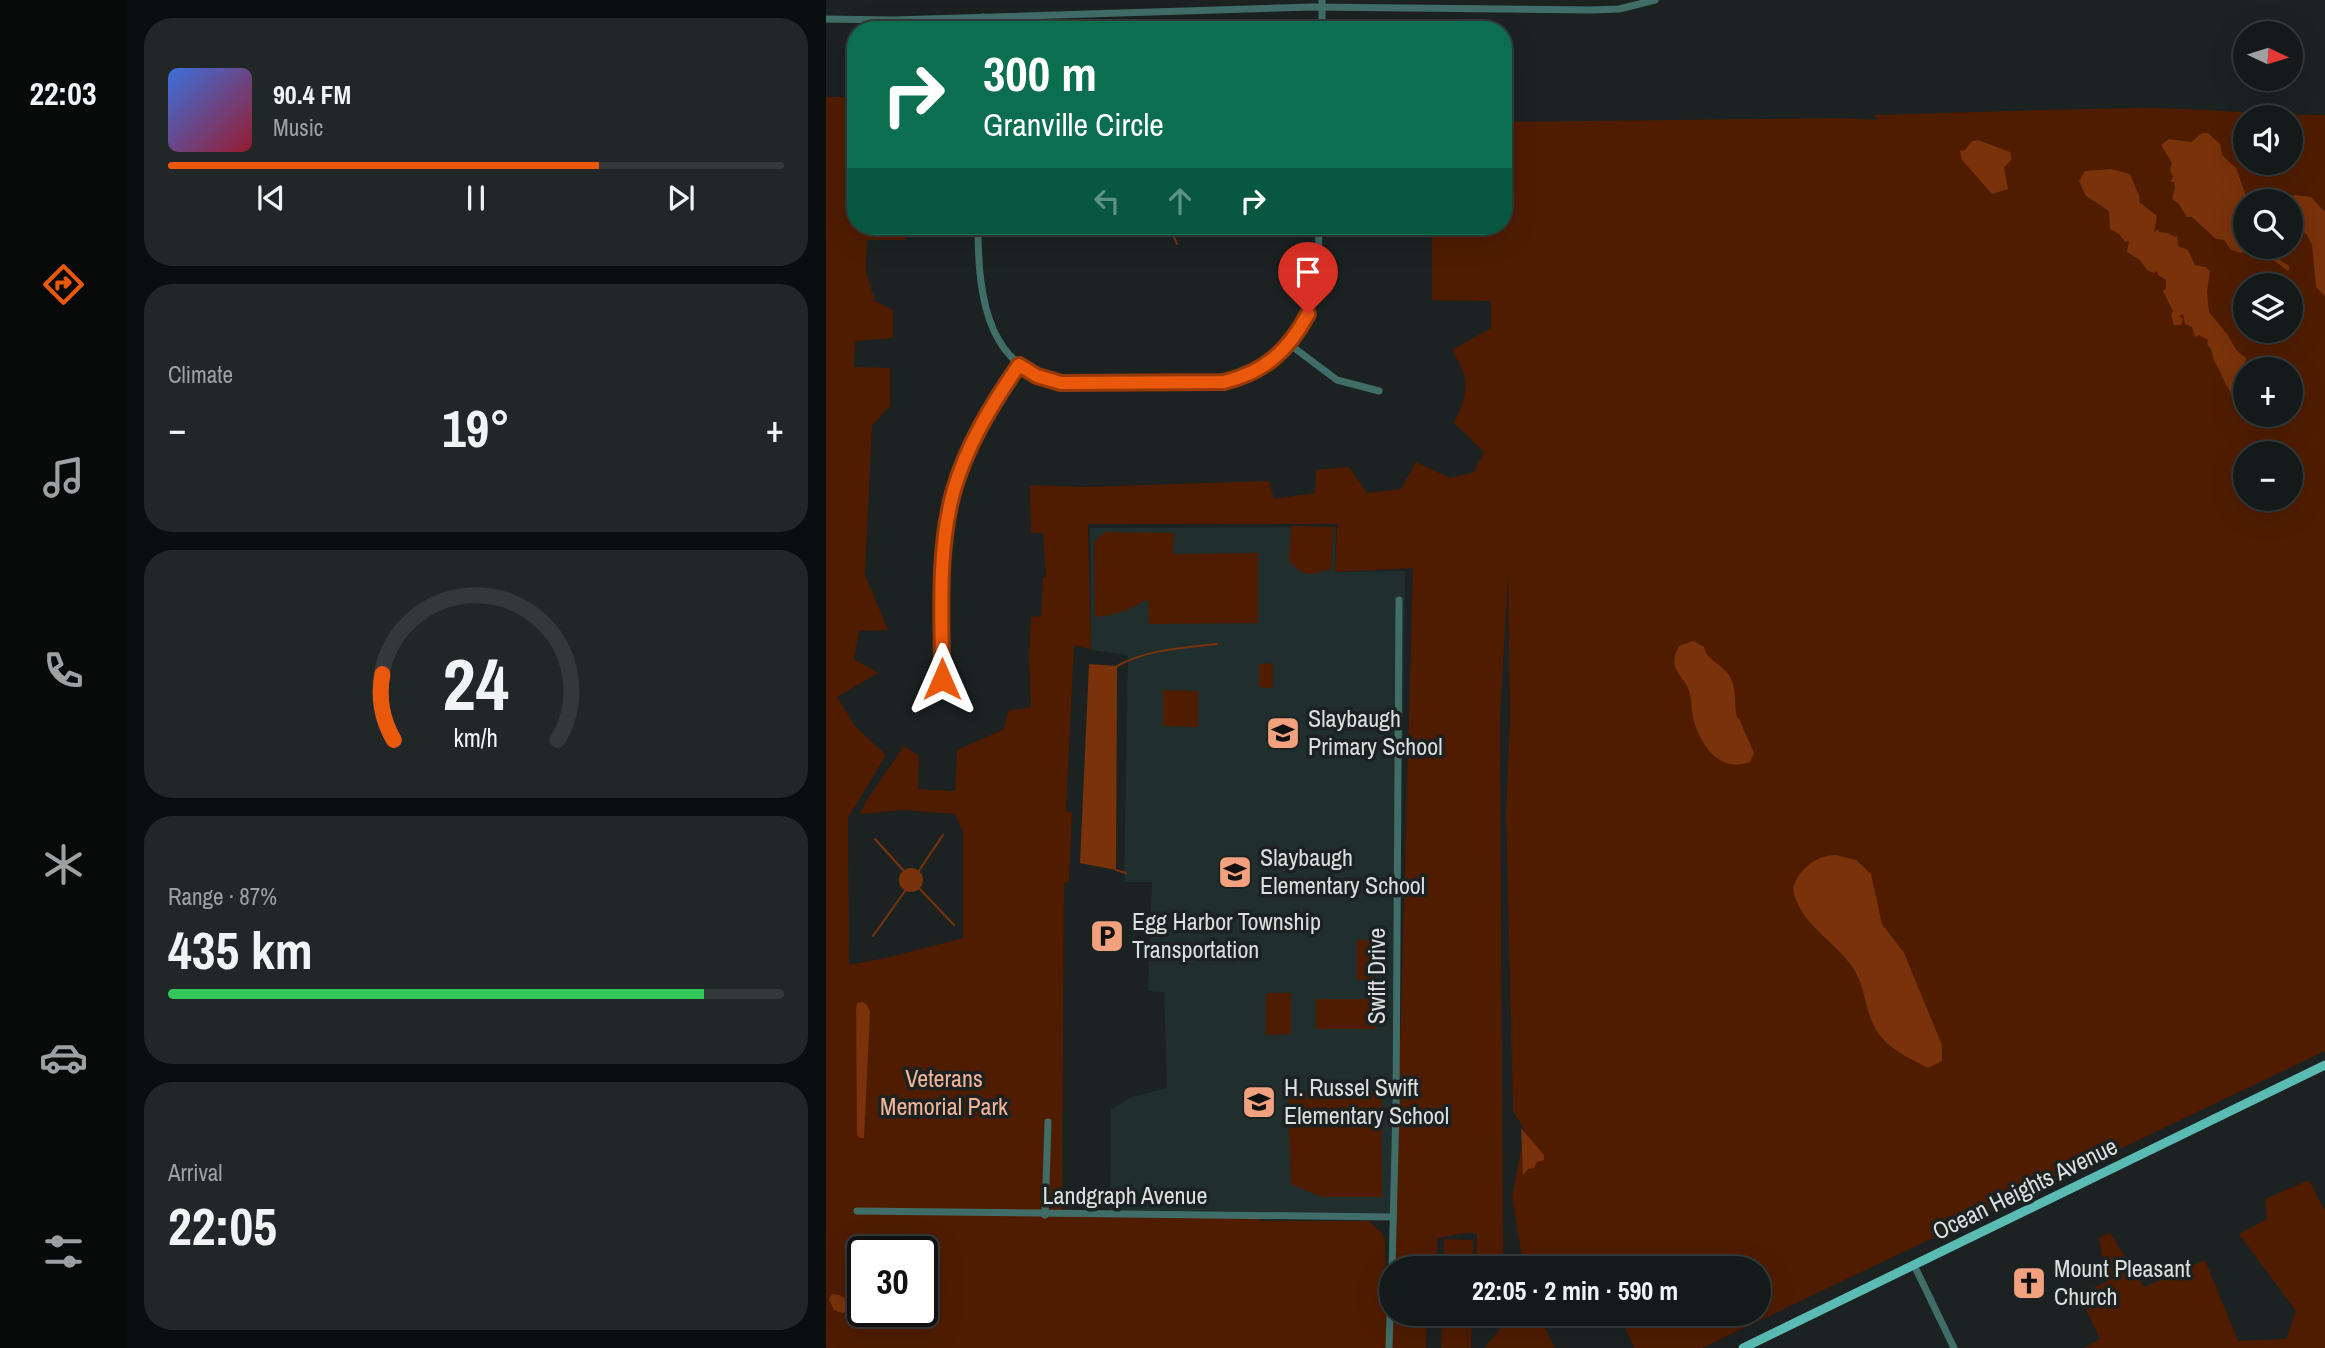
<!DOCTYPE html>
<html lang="en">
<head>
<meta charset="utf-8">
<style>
  :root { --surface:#141a19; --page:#212726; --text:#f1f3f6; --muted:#9da1a2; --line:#333838; --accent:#ea580c }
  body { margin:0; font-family:"Archivo Narrow",sans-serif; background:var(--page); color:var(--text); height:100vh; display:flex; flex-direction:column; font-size:26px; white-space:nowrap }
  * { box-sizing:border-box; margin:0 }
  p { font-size:23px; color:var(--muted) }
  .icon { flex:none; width:38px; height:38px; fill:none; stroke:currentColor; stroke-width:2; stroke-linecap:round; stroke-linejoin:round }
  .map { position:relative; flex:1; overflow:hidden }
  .details { display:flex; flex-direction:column; gap:18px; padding:18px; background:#0b0e0e; width:700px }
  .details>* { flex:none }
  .top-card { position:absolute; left:21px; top:21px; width:665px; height:214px; border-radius:28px; box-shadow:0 7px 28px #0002,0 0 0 2px var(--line); background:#0b6e4f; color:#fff; overflow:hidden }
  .needle { width:46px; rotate:94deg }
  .controls { position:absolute; left:1407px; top:21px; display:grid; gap:14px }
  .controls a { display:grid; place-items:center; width:70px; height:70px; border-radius:50%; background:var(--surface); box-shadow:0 7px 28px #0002,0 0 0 2px var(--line); font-size:35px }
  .speed { position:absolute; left:21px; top:1236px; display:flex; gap:14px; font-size:35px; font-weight:700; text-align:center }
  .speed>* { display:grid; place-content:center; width:91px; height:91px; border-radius:50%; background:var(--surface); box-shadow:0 7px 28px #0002,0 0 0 2px var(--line); line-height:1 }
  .speed .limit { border:4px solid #111; border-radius:10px; background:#fff; color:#111 }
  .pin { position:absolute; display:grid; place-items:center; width:60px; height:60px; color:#fff; margin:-72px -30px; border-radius:50% 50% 50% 0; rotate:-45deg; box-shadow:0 0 7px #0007 }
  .pin .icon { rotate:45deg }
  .me { position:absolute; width:77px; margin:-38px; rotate:0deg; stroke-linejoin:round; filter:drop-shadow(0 0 5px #0008) }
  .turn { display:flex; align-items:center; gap:24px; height:147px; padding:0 21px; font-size:32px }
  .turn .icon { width:91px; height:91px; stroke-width:2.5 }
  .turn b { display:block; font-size:49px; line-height:60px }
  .lanes { display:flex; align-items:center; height:66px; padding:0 21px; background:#0003; justify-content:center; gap:35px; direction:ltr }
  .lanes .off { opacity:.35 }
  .big { font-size:52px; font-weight:700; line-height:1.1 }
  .details .tile { flex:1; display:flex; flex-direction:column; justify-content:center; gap:10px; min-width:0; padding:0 24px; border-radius:28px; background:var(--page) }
  .details .dial { align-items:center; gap:0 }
  .dial svg { height:182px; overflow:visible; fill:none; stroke:var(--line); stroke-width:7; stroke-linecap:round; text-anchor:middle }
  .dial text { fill:var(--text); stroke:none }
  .song { display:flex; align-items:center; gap:21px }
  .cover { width:84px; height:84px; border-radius:10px; background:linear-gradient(135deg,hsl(220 70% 55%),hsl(350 70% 35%)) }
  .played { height:7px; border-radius:4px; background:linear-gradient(90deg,var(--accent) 70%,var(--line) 70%) }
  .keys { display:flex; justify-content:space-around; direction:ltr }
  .heat { display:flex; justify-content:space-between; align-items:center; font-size:38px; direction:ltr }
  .charge { height:10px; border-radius:5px; background:linear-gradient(90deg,#34c759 87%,var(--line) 0) }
  .trip { position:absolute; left:553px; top:1256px; width:392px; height:70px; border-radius:35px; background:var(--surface); box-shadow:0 7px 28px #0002,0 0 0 2px var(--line); font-weight:700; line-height:70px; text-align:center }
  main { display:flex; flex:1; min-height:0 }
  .tab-bar { display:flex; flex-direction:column; width:126px; justify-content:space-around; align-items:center; background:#080a0a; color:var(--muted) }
  .tab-bar .icon { width:49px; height:49px }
  .tab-bar .active { color:var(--accent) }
  .tab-bar b { font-size:32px; color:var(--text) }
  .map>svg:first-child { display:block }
</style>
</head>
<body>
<main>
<nav class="tab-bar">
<b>22:03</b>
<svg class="icon active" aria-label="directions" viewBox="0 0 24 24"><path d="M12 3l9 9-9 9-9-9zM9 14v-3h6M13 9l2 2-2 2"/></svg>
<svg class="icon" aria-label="music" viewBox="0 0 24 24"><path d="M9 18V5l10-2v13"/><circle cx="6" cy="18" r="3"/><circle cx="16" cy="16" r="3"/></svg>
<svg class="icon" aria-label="phone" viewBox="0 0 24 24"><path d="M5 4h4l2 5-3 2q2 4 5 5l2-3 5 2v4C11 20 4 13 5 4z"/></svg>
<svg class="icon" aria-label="climate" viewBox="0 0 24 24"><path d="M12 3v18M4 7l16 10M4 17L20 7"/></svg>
<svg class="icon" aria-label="car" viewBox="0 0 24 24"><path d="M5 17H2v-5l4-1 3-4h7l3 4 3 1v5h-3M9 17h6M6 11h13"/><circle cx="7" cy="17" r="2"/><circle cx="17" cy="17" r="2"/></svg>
<svg class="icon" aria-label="filters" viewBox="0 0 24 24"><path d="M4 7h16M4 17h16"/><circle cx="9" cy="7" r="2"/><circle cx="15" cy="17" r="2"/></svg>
</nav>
<section class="details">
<div class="tile">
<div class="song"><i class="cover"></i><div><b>90.4 FM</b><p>Music</p></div></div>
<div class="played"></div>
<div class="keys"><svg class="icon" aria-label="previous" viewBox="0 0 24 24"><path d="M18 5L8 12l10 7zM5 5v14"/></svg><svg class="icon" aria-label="pause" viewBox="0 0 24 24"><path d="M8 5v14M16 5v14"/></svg><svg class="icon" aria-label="next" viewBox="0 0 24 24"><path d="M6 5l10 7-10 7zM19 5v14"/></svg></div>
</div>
<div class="tile"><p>Climate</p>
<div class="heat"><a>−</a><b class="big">19°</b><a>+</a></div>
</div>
<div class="tile dial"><svg viewBox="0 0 100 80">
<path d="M14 69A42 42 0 1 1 86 69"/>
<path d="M14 69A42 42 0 0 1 9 40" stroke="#ea580c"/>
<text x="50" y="56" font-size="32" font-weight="700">24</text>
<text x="50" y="72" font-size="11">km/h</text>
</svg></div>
<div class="tile"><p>Range · 87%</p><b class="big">435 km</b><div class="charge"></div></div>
<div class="tile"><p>Arrival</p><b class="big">22:05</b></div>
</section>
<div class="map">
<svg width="1499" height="1348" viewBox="0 0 1499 1348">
  <rect width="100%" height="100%" fill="#1b2221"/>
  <polygon fill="#202e2d" points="510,527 509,572 579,571 577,740 572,780 567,1217 284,1215 285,1109 306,1097 341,1088 338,992 322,991 326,882 298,882 302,655 265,650 264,528"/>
  <g fill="#4f1c00" fill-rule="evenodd">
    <path d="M0,97H30V226H79L80,240H41L40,272L49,301L67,310V338L29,341L28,367L64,368V406L46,426L39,575L62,630L33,631L28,659L52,673L11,697L29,726L60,755L22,818L23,965L64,957L137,938V832L129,814L77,810L34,814L40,801L78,746L93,756L92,789L129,791L131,750L178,729L182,711L205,707L203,658L205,617L215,616L217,577H220L217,533H205L204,485L259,487L443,481L448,499L489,493L490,470L523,467L541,493L575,489L590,462L624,478L648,472L658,452L628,423C643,392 644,380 626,350L665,328V301L606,300V226H677V126H682V122L1017,118L1051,120L1048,115C1136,113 1225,109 1313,108C1375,108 1437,115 1499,115V1051L876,1348H808L793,1314H933V1269H698L686,1196L699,1131L687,1111L680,812L684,720L682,574L674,720L677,1253L686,1269H650L651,1234C638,1230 626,1237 612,1238L610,1269H568L587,568L509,572L511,524H262L265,650L248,645L240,811L246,812L243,882L238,883L236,1215L434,1216V1221H543L555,1232L559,1241L561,1348H0ZM1419,117H1465V163H1419ZM1419,201H1465V247H1419ZM1419,285H1465V331H1419ZM1419,369H1465V415H1419ZM1419,453H1465V499H1419ZM37,1251H96V1311H37Z"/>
    <path d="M465,526L508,527L505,569C485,575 477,578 463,560Z"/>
    <path d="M279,532L348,533L347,554L432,553V623L323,624L322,599C304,610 290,615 269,617L268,542Z"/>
    <polygon points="447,663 447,688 433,687 433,664"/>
    <polygon points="337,690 372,691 372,727 337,726"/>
    <polygon points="531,940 551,940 550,980 531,980"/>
    <polygon points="440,993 465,993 465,1034 440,1035"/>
    <rect x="490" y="999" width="60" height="30"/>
    <polygon points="525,1090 556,1092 556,1197 496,1197 465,1184 462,1100 470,1093"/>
    <polygon points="1483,1180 1499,1211 1499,1348 1258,1348 1274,1339 1253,1294 1281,1282 1273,1238 1284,1233 1318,1287 1379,1260 1412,1341 1460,1339 1470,1311 1413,1234 1441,1219 1439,1199"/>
    <polygon points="618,1239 647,1240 647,1269 617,1269"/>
    <polygon points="567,1314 601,1314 600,1348 566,1348"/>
    <polygon points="616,1314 646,1314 645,1348 615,1348"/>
    <polygon points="687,1314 712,1314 729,1348 658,1348"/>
  </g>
  <g fill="#79320a">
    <path d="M1376,133H1382L1394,144L1396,155L1410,168L1422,201H1419V247H1440V251L1462,265L1464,268L1462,271C1458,269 1456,266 1453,264C1447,259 1432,254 1425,256L1421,251L1415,253L1405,250L1398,240L1390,239L1366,217H1361L1352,203L1346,199L1349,187L1348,182H1344L1347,177L1344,170L1346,163L1335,145L1343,139L1365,142Z"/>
    <polygon points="1152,140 1184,152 1186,159 1178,168 1182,189 1166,194 1136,160 1134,151 1139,150 1146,141"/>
    <path d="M1285,169L1304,174L1314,198L1313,202L1331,216L1328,232L1332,229L1333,232L1342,233L1349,237L1351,235L1352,246L1362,250L1369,265L1379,267L1384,271L1381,292L1383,312L1401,334L1411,351L1420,358L1418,371L1419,405C1400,392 1400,382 1390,364C1385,356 1388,351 1381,344L1382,340L1373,335L1369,337L1366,327L1359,324L1357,314L1353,316L1357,319L1355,325H1348L1345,315L1347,311L1337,291L1340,288V280L1332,275L1331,271L1328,273L1321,270L1314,260L1301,252L1303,241L1299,242L1293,234L1284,229L1283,211L1260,196L1253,181L1259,171Z"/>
    <polygon points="1469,195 1485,197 1499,212 1499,296 1490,287 1486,245 1481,235 1465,219 1465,201 1462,199"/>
    <path d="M867,641L878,647C881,661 895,663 903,675C911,689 908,699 910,713C912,724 912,713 915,723C919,733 924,743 928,753L924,762C893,774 874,744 867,718C865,709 866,699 863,691C858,674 840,671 853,646Z"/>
    <polygon points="263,664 291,666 290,870 254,863"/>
    <path d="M1010,855L1030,860L1045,874L1056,924L1078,953L1116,1045V1061L1102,1068C1087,1060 1069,1052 1057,1039C1037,1018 1042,987 1025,965C1006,939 972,922 967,888C973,869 990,855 1010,855Z"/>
    <circle cx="85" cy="880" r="12"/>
    <polygon points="37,1002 41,1005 44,1012 38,1138 34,1138 31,1135 30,1010 31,1003"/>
    <polygon points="695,1128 718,1155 718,1160 711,1162 708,1168 702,1169 697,1175"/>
    <polygon points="6,1294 13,1295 24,1301 26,1311 16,1313 8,1310 3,1299"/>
  </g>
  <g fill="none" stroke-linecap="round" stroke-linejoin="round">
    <g stroke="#79320a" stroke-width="2">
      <polyline points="343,226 351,244"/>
      <path d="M291,666C322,649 357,648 391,644"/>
      <polyline points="49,839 77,870"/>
      <polyline points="290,870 300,873"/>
      <polyline points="92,872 117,835"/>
      <polyline points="92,887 128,925"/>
      <polyline points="47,936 79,891"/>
    </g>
    <g stroke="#416d69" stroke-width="7">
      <polyline points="157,17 158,30"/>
      <polyline points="0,19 67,20 487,7 766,10 793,9 829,0"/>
      <polyline points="496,30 496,0"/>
      <path d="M152,226C152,298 161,379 250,384L398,382L423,374L450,358L470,335L486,301L492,266L493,226"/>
      <polyline points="463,344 511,380 553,391"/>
      <path d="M115,679C115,618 110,553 127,493C140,445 166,405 193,365"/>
      <polyline points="31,1211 567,1217"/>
      <polyline points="219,1215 222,1122"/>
      <polyline points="1088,1265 1128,1348"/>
      <polyline points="566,1269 570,1108 573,600"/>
      <polyline points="563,1348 565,1283"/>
    </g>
    <polyline stroke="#59bbb3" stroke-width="9" points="917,1348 1499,1065"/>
  </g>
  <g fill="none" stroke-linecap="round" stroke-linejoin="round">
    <g stroke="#983908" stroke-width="18">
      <path id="route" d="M116,679C116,617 111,553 127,493C140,446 166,404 193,365L211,376L235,383L398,382C439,372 462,351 482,314"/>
    </g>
    <use href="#route" stroke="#ea580c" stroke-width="12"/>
  </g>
  <defs>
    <g id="school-square" transform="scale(1.75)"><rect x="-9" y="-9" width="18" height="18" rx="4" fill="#f1a17d" stroke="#1b2221"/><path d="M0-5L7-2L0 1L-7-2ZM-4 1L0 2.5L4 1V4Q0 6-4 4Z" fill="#111"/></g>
    <g id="parking-square" transform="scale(1.75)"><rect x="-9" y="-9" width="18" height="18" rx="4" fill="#f1a17d" stroke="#1b2221"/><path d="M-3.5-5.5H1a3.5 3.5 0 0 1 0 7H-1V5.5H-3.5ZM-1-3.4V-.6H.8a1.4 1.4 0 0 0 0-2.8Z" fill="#111"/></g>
    <g id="church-square" transform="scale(1.75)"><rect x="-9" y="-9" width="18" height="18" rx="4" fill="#f1a17d" stroke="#1b2221"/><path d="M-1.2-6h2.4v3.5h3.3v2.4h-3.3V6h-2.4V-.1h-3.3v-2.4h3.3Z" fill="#111"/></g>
  </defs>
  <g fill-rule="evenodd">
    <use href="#school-square" x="457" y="733"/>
    <use href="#school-square" x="409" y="872"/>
    <use href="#parking-square" x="281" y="936"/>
    <use href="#school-square" x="433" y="1102"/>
    <use href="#church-square" x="1203" y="1283"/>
  </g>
  <g text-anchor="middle" stroke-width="7" stroke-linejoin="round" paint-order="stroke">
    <g font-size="24" fill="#dbdfde" stroke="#1b2221" text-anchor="start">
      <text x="482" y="727">Slaybaugh<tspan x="482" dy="28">Primary School</tspan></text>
      <text x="434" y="866">Slaybaugh<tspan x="434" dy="28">Elementary School</tspan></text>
      <text x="306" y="930">Egg Harbor Township<tspan x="306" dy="28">Transportation</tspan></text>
      <text x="458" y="1096">H. Russel Swift<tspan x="458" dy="28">Elementary School</tspan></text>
      <text x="1228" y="1277">Mount Pleasant<tspan x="1228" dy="28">Church</tspan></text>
    </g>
    <g font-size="24" fill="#dbdfde" stroke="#1b2221">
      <text transform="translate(551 976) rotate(-90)" y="8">Swift Drive</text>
      <text transform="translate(1199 1189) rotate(-26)" y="8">Ocean Heights Avenue</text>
      <text x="299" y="1204">Landgraph Avenue</text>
    </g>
    <g font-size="24" fill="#f4b498" stroke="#1b2221">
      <text x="118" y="1087">Veterans<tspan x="118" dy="28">Memorial Park</tspan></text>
    </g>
  </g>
</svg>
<div class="controls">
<a><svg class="needle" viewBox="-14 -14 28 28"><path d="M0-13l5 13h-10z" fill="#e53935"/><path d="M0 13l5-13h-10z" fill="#9da1a2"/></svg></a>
<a><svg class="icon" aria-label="sound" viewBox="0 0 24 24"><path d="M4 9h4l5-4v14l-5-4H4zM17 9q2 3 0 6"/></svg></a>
<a><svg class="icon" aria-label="search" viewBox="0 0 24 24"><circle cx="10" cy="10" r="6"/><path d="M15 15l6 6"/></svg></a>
<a><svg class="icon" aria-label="layers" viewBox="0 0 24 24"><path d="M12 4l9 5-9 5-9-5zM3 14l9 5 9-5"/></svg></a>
<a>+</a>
<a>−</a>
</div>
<div class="speed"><div class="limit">30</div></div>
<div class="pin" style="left:482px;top:314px;background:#d93025"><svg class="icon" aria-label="arrive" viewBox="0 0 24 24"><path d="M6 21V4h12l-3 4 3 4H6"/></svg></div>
<svg class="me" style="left:116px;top:679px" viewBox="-20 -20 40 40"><path d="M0-17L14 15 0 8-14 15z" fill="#ea580c" stroke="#fff" stroke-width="4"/></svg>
<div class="trip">22:05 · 2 min · 590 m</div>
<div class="top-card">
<div class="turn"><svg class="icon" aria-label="right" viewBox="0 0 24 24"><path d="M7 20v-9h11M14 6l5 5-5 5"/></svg><div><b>300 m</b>Granville Circle</div></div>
<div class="lanes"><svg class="icon off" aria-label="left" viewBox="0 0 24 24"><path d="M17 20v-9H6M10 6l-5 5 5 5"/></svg><svg class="icon off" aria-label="ahead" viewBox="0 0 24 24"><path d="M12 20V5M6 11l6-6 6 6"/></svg><svg class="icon" aria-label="right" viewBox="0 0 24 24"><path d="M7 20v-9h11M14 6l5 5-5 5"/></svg></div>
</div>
</div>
</main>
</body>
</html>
